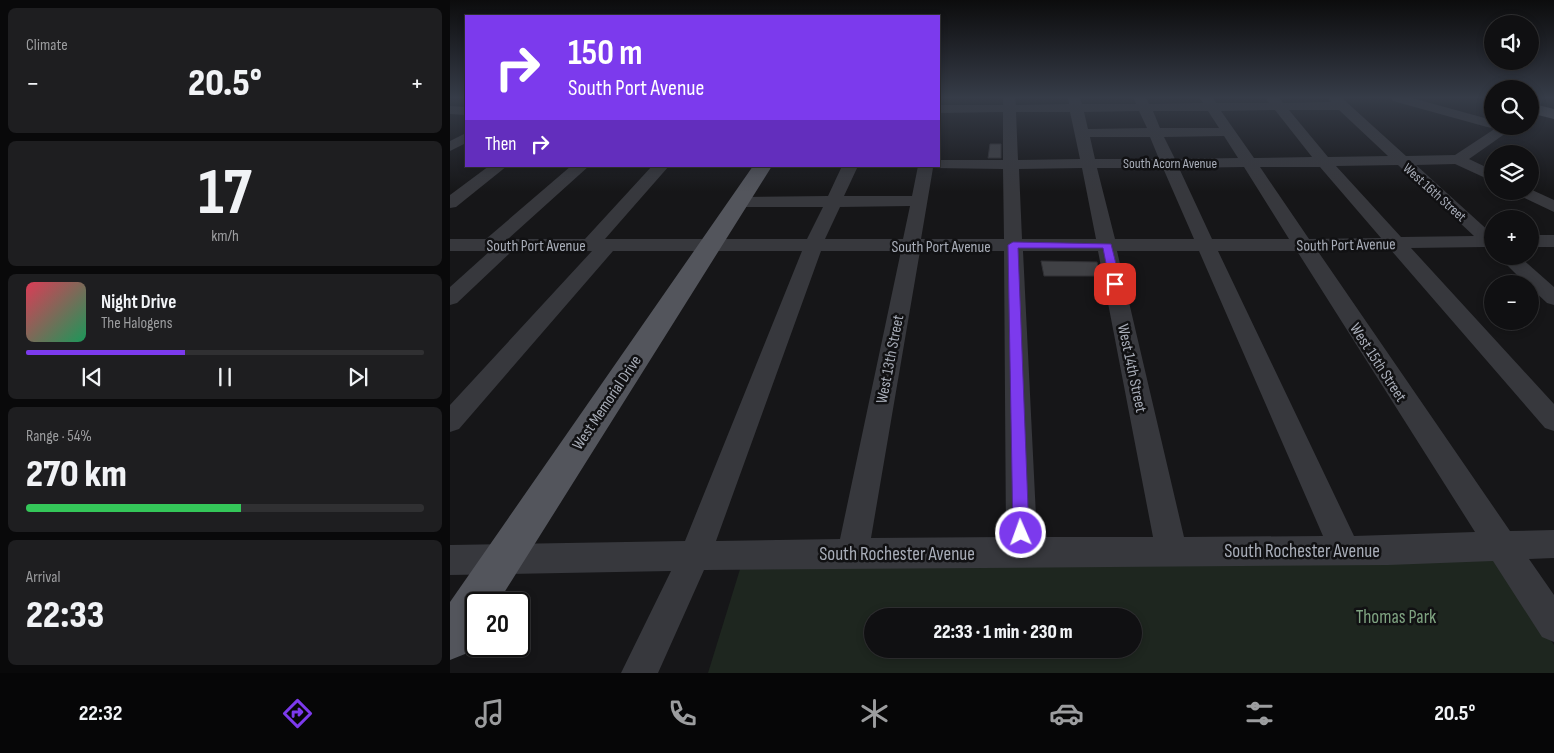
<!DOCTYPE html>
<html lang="en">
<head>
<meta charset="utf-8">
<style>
  :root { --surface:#101012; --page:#1e1e20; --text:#f1f3f6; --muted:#9c9d9f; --line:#303032; --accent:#7c3aed }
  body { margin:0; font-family:"Sofia Sans Condensed",sans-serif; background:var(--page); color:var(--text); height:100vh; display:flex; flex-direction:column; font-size:19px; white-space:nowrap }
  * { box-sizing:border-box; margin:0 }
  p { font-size:16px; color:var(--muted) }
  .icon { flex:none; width:28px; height:28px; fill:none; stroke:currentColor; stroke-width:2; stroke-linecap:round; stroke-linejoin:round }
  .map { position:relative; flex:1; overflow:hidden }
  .drawer { display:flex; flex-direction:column; gap:8px; padding:8px; background:#09090a; width:450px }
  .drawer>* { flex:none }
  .guide { position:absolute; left:15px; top:15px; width:475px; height:152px; border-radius:0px; box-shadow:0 2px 8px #0003,0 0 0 1px var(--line); background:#7c3aed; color:#fff; overflow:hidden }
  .buttons { position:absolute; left:1034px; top:15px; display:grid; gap:10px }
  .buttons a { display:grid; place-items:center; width:55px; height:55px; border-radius:50%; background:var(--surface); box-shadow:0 2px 8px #0003,0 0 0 1px var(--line); font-size:25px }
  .speed { position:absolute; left:15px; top:592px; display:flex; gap:10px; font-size:25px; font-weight:700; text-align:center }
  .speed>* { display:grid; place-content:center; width:65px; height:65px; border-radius:50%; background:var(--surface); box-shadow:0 2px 8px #0003,0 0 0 1px var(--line); line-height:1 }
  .speed .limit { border:2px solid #111; border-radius:8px; background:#fff; color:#111 }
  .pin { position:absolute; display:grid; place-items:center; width:42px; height:42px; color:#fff; margin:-21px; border-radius:10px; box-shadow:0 2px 8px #0006 }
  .me { position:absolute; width:55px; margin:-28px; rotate:358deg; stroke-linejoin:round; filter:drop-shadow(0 0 4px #0008) }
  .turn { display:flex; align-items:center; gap:18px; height:105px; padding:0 20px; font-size:22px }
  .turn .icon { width:65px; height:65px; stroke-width:2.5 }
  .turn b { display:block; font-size:35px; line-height:42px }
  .then { display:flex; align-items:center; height:48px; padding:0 20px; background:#0003; gap:10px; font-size:19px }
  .big { font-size:38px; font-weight:800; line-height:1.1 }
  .drawer .tile { flex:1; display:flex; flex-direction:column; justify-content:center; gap:8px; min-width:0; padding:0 18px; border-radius:8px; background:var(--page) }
  .drawer .dial { align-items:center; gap:0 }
  .dial b { font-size:65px; line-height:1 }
  .song { display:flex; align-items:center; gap:15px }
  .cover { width:60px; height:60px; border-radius:8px; background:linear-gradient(135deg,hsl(350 70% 55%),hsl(150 70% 35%)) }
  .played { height:5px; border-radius:2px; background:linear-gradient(90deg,var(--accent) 40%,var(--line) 40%) }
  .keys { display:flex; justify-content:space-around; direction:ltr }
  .heat { display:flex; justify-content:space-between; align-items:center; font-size:28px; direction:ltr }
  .charge { height:8px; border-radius:4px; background:linear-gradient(90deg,#34c759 54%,var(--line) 0) }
  .trip { position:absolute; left:414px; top:608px; width:278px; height:50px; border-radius:25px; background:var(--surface); box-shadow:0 2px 8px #0003,0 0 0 1px var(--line); font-weight:800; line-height:50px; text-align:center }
  .dock { display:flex; height:80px; justify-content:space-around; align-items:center; background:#060607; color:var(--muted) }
  .dock .icon { width:35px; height:35px }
  .dock .active { color:var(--accent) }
  .dock b { font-size:22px; color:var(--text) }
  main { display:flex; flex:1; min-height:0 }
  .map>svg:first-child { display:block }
</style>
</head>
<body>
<main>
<section class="drawer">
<div class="tile"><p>Climate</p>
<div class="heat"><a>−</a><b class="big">20.5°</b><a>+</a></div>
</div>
<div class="tile dial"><b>17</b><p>km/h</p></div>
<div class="tile">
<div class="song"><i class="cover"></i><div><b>Night Drive</b><p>The Halogens</p></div></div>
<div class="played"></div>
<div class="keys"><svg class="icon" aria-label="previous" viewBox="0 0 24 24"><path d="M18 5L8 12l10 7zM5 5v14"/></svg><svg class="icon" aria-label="pause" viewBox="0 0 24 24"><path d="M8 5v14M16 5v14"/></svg><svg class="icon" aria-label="next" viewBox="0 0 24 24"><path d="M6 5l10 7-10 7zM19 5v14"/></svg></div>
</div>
<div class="tile"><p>Range · 54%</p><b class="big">270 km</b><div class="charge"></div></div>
<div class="tile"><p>Arrival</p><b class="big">22:33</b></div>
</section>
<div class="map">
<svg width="1104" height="673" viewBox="0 0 1104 673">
  <rect width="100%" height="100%" fill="#161618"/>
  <path fill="#1e261f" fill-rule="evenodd" d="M1048,557L1104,645V673H258L291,566ZM422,616H682V649H422Z"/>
  <g fill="#404145" stroke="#303034">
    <polygon points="540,144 551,144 551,158 538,158"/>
    <polygon points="591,261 647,262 650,276 594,276"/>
  </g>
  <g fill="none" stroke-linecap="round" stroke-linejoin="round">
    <g fill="#37383d" fill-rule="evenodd">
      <path d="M553,98H565L566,105L619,104L618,98H630L632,104H686L684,98H696L699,104L753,103L750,98H763L766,103H819L816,98H829L833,103L881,102L878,98H892L956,156L1005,155L1049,126H1066L1019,159L1042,170V181L1005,164L966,165L1042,234V248L1035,247L961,248L1104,404V431L1095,428L940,249L867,250L1060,531L1104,530V558L1079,559L1104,595V642L1092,637L1043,561L938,565L254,570L208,673H171L221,571L0,575V545L235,541L352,251H163L9,429L0,432V405L142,251H62L7,303L0,305V287L40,251H0V239H36L121,166H139L58,239H135L202,166H219L155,239H357L373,207H289L283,206L281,202L283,198L289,197L378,196L392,166H408L394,196H462L468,166H489V160H553V112L489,113V105H553ZM825,110L862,157L804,158L771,111ZM839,110H889L938,156L878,157ZM689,111L697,128L638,129L634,112ZM703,111H758L769,128H710ZM566,112H620L630,159L568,160ZM774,136L788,158L725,159L714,137ZM640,137H700L709,159H645ZM948,165L1024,236L951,237L886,166ZM794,167L839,239H762L729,168ZM810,167H870L931,238L859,239ZM483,168L553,169L554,239H471ZM632,168L646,239H572L569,169ZM647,168H713L744,239H665ZM460,206L453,239H375L390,207ZM371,251H451L390,539L266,541ZM470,251H554L556,537L421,538ZM573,251H648L703,537H587ZM667,251H749L873,536L734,537ZM768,251H847L1025,532L904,536Z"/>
      <polygon points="941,98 962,98 1042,120 1042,126 1047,126 1042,128 1037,127 943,101"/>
      <polygon points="1081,98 1094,98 1085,116 1080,117"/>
      <polygon points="0,106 16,107 16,115 0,114"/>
      <polygon points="16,133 16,143 0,151 0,141"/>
      <polygon points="39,166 57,166 6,207 0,208 0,195"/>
      <polygon points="1080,189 1104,200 1104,212 1066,194 1064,191 1080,191"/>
      <rect x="1080" y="235" width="24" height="12"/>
      <polygon points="1048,256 1069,256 1104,287 1104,305 1097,303 1080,287 1080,284 1076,284"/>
    </g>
    <g fill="#53555c" fill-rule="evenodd">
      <polygon points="1080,103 1104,109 1104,119 1080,113"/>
      <polygon points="303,166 322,166 47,604 26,604 26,636 15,654 0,660 0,602"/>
    </g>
  </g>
  <linearGradient id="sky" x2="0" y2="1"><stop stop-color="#0c0c0d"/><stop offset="0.51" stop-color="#363c48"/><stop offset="1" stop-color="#363c48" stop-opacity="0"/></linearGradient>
  <rect width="1104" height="192" fill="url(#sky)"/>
  <polygon fill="#7c3aed" stroke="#51269a" points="563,242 661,244 671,284 665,287 660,284 653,248 568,248 579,533 577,538 571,540 566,538 563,533 558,245"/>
  <g text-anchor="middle" stroke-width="5" stroke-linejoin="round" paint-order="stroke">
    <g font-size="14" fill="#a8adb8" stroke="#111113">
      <text x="720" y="168">South Acorn Avenue</text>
      <text transform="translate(985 192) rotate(42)" y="5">West 16th Street</text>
    </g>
    <g font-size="16" fill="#a8adb8" stroke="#111113">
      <text transform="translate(896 244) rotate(-1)" y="6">South Port Avenue</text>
      <text x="86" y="251">South Port Avenue</text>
      <text x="491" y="252">South Port Avenue</text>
      <text transform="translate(439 359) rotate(-79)" y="6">West 13th Street</text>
      <text transform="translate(929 362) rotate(57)" y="6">West 15th Street</text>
      <text transform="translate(683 368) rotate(78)" y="6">West 14th Street</text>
      <text transform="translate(156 402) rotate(-56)" y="6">West Memorial Drive</text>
    </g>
    <g font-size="19" fill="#a8adb8" stroke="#111113">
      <text x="852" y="557">South Rochester Avenue</text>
      <text x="447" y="560">South Rochester Avenue</text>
    </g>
    <g font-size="19" fill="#7fa381" stroke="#111113">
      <text x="946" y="623">Thomas Park</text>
    </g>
  </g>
</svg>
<div class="buttons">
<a><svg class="icon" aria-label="sound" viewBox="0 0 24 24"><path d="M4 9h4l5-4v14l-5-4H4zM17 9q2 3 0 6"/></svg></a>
<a><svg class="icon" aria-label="search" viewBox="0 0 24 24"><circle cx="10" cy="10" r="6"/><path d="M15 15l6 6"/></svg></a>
<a><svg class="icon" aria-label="layers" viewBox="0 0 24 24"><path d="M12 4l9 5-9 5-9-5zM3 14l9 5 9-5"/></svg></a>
<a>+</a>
<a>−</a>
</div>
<div class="speed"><div class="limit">20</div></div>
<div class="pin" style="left:665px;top:284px;background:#d93025"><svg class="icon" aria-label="arrive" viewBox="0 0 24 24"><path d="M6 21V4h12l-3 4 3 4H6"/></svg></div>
<svg class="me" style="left:571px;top:533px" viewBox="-20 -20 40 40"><circle r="17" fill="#7c3aed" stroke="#fff" stroke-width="3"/><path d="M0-11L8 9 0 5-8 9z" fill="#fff"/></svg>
<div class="trip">22:33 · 1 min · 230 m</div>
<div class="guide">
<div class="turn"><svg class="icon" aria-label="right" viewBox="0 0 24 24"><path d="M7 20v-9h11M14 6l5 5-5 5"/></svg><div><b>150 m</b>South Port Avenue</div></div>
<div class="then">Then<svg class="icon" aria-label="right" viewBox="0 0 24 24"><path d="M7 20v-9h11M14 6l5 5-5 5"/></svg></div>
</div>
</div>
</main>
<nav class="dock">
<b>22:32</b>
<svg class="icon active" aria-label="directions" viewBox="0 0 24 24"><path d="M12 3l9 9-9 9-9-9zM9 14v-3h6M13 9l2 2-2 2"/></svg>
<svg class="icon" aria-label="music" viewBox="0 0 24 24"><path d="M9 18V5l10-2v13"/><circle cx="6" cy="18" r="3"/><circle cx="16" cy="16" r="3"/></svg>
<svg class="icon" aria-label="phone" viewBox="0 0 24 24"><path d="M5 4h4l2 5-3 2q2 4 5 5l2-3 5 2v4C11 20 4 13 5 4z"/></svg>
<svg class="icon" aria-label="climate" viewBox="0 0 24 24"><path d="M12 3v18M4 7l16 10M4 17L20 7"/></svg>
<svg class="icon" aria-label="car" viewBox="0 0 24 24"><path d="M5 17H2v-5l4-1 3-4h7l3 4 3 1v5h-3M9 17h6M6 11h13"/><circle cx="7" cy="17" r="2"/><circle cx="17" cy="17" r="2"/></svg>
<svg class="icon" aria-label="filters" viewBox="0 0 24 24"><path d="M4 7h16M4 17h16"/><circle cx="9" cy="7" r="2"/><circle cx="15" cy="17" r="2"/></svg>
<b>20.5°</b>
</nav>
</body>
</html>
